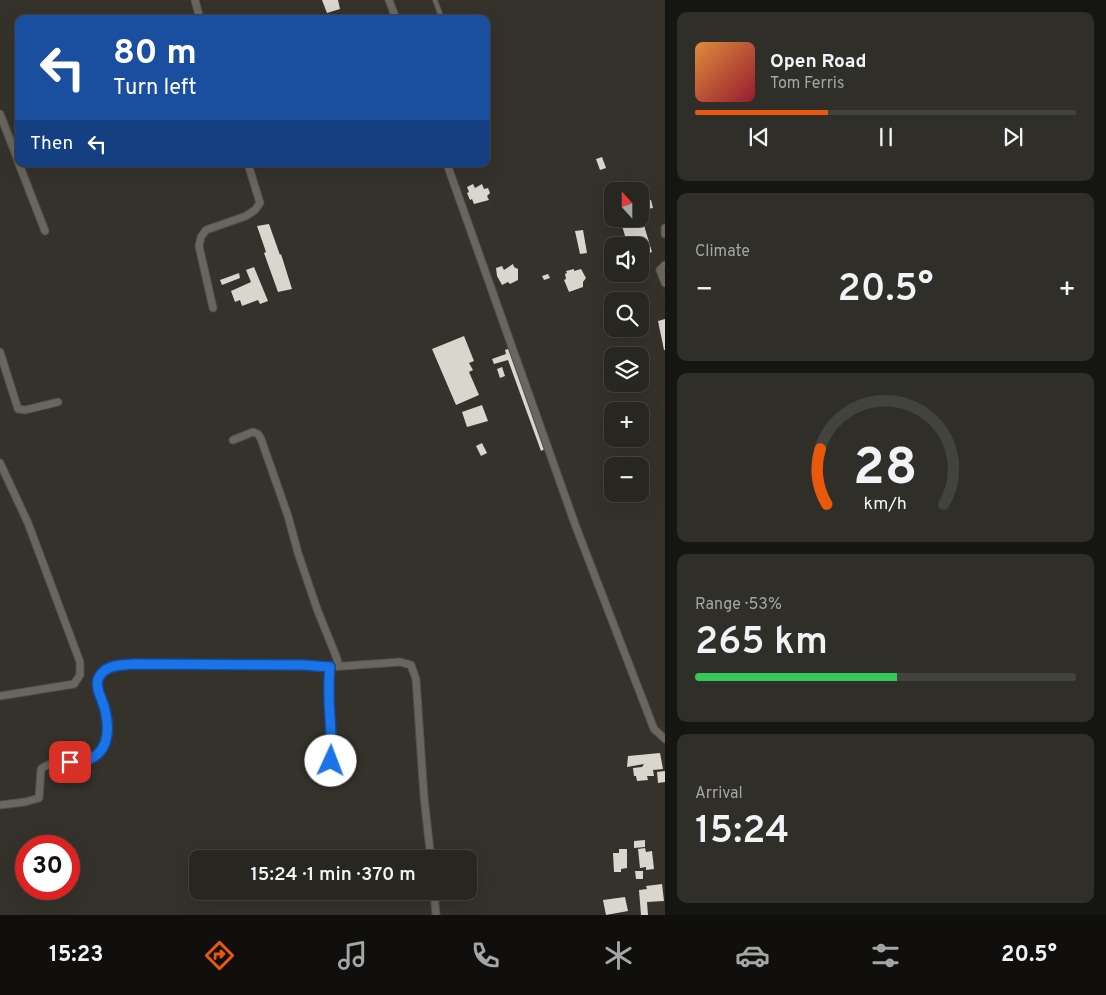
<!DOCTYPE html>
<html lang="en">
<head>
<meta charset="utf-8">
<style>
  :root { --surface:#272620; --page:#2f2e29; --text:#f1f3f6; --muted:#a4a5a5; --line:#43433e; --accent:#ea580c }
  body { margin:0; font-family:Overpass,sans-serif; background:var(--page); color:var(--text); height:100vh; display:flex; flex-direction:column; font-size:19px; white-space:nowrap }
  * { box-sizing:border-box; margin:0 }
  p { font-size:16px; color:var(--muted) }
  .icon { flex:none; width:28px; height:28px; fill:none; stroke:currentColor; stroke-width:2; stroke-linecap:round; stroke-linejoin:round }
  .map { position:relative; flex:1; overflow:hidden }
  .drawer { display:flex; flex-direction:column; gap:12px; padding:12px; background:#151512; width:441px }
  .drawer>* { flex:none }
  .banner { position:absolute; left:15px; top:15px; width:475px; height:152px; border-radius:10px; box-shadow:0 5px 20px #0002,0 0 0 1px var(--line); background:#1a4fa0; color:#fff; overflow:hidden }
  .needle { width:32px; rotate:339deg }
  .controls { position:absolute; left:604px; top:182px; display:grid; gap:10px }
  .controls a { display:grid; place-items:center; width:45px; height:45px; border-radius:10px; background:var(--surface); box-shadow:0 5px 20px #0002,0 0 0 1px var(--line); font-size:25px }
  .speed { position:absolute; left:15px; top:835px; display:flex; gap:10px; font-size:25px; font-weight:700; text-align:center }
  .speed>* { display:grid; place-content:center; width:65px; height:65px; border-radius:50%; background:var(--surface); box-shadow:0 5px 20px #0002,0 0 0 1px var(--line); line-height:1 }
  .speed .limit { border:8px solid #d22; background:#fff; color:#111 }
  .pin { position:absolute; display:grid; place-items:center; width:42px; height:42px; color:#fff; margin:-21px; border-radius:10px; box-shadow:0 2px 8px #0006 }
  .me { position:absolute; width:55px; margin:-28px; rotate:2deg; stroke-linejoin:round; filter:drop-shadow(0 0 4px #0008) }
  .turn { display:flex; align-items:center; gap:18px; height:105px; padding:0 15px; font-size:22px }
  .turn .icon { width:65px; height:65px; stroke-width:2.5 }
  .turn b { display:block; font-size:35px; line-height:42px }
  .then { display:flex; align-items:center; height:48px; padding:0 15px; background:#0003; gap:10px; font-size:19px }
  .big { font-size:38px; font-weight:600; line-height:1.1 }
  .drawer .tile { flex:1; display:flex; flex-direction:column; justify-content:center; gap:8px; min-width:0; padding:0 18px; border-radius:10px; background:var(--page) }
  .drawer .dial { align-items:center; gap:0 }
  .dial svg { height:130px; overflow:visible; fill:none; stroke:var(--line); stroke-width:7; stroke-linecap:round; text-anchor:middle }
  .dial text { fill:var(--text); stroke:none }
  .song { display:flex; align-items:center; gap:15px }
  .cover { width:60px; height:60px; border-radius:8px; background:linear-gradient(135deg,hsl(30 70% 55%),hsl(350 70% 35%)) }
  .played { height:5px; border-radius:2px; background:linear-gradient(90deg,var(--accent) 35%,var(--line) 35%) }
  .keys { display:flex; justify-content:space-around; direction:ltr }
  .heat { display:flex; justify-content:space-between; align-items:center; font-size:28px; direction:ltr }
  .charge { height:8px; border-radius:4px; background:linear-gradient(90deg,#34c759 53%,var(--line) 0) }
  .trip { position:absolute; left:189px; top:850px; width:288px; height:50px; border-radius:10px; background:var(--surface); box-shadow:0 5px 20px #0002,0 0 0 1px var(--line); font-weight:600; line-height:50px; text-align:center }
  .tabs { display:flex; height:80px; justify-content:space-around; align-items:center; background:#100f0d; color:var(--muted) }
  .tabs .icon { width:35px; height:35px }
  .tabs .current { color:var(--accent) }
  .tabs b { font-size:22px; color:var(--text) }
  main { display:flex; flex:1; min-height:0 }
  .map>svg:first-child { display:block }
</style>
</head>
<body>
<main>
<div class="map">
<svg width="665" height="915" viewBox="0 0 665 915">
  <rect width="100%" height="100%" fill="#34322b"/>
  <g fill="#d9d6cd">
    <polygon points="322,0 338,0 340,9 327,13"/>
    <polygon points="602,157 606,168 600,170 596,159"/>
    <polygon points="473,184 475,188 482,184 484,189 488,188 490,193 487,196 489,200 474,204 472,199 470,200 467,193 469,192 467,187"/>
    <polygon points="651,200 653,208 647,209 645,202"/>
    <polygon points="640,212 652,252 640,256 640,246 628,246 620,219 640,219"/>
    <polygon points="269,224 280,255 281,254 292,289 278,292 264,253 266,252 257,226"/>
    <polygon points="583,230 587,253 580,254 575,231"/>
    <polygon points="513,264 514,267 518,269 518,280 510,284 508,282 502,285 497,276 496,268 502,266 504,270"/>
    <polygon points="254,267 268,301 260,304 258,300 242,306 240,300 235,302 231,291 251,282 246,270"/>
    <polygon points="574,269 574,271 581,269 586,278 583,282 583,287 569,292 564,280 566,279 565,274 567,273 566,271"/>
    <polygon points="239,273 240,278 222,285 220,280"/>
    <polygon points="548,274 550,278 544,280 542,276"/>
    <polygon points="665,319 665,350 664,350 658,321"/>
    <polygon points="464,336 474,361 469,363 473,370 469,372 479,395 456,405 432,349"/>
    <polygon points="511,348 547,448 541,451 508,360 494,364 492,359 506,354 505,350"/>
    <polygon points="502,367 505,376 500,378 497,369"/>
    <polygon points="482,405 488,421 467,427 462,412"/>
    <polygon points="482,443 487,453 481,456 476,446"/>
    <polygon points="660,753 663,769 653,770 654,776 647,776 648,780 637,781 636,776 634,776 633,768 642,767 644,764 627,767 628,756"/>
    <polygon points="665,771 665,782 658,783 657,772"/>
    <polygon points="645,840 645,847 634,848 634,841"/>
    <polygon points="645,848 646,852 652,851 654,869 646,870 646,867 640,868 638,849"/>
    <polygon points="619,849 627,849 627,868 621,869 621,872 614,872 613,853 619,853"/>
    <polygon points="635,871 643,871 643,879 636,879"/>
    <polygon points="662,884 664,901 647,902 648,915 641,915 639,890 647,889 646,886"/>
    <polygon points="625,897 628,911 606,915 603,900"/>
  </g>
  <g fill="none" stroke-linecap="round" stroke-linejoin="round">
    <g stroke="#4f4e47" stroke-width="6">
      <polyline id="lane" points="435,0 442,19"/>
    </g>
    <g stroke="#4f4e47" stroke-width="9">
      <g id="street">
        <polyline points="195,0 200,19"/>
        <polyline points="389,0 396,19"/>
        <polyline points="0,114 19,163"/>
        <polyline points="19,164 45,231"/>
        <polyline points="447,164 576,527 654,729 665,739"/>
        <polyline points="665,228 665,234"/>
        <polyline points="665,265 660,270 665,283"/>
        <polyline points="213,308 199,246 201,237 206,230 246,216 255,210 260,203 248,164"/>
        <polyline points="0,352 18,409 25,410 58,402"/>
        <polyline points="233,440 253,432 258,434 261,439 288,516 298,553 317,609 336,656 339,666"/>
        <polyline points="0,463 28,523 80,662 80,675 74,684 0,696"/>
        <path d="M330,667C326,698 333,730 331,761"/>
        <path d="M0,805L25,802L39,798L41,769C57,756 83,768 96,756C111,744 110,722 104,706C102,700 98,694 97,688C96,679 102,670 111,667C118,665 127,665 134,665H303L330,667L400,662L411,665L416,679L424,797L431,859"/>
        <polyline points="434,891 436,915"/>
      </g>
    </g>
    <use href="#lane" stroke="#68665e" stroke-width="4"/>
    <use href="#street" stroke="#68665e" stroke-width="7"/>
  </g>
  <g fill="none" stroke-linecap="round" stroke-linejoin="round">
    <g stroke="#114b97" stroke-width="12">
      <path id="route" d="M70,762C86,761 98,760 105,743C109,732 108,722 105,710C102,696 90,683 104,671C112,664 125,665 134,664L303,665L330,667C326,698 333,730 331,761"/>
    </g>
    <use href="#route" stroke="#1a73e8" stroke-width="9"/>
  </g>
</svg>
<div class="controls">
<a><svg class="needle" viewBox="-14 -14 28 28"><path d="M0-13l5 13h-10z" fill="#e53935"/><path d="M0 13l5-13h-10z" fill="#a4a5a5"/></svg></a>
<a><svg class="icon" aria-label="sound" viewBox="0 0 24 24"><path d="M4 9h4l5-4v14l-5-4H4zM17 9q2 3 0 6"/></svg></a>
<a><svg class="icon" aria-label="search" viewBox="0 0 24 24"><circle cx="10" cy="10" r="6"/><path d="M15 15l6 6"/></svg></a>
<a><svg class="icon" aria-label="layers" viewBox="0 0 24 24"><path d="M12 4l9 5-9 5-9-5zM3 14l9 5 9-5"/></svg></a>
<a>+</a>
<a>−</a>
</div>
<div class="speed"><div class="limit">30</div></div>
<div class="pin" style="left:70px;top:762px;background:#d93025"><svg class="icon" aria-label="arrive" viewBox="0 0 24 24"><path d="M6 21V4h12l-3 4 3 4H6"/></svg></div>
<svg class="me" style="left:331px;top:761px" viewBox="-20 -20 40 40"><circle r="19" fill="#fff"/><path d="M0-13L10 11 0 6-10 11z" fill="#1a73e8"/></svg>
<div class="trip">15:24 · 1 min · 370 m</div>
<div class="banner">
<div class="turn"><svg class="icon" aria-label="left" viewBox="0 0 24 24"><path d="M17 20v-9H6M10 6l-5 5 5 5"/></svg><div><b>80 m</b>Turn left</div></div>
<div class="then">Then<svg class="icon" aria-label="left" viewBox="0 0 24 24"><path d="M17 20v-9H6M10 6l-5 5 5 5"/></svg></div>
</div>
</div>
<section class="drawer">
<div class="tile">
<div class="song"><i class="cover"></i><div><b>Open Road</b><p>Tom Ferris</p></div></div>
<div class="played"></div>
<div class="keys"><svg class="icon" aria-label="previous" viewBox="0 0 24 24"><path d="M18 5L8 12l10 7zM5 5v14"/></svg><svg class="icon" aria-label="pause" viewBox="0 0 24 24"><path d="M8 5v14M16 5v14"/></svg><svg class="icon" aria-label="next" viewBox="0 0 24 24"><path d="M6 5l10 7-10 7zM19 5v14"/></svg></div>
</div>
<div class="tile"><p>Climate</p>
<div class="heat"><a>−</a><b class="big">20.5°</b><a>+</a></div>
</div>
<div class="tile dial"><svg viewBox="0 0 100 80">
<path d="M14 69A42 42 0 1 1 86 69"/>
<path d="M14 69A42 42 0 0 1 10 35" stroke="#ea580c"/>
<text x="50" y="56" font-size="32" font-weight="700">28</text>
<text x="50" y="72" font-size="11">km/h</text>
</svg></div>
<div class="tile"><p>Range · 53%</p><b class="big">265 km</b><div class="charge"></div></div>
<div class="tile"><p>Arrival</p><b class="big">15:24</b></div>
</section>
</main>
<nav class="tabs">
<b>15:23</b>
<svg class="icon current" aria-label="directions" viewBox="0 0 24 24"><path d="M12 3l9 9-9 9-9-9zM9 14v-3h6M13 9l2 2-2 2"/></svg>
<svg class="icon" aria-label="music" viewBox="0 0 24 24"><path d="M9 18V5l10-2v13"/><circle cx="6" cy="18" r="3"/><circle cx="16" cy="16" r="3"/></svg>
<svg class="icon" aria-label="phone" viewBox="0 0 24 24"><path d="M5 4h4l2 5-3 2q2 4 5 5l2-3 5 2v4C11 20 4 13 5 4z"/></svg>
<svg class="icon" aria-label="climate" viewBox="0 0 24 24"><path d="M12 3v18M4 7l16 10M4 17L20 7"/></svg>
<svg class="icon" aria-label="car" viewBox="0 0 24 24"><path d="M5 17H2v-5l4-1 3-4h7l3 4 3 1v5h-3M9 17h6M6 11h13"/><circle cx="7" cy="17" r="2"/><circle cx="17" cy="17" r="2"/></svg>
<svg class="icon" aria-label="filters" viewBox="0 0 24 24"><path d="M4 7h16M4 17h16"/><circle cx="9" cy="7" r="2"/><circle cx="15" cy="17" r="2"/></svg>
<b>20.5°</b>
</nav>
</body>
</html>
